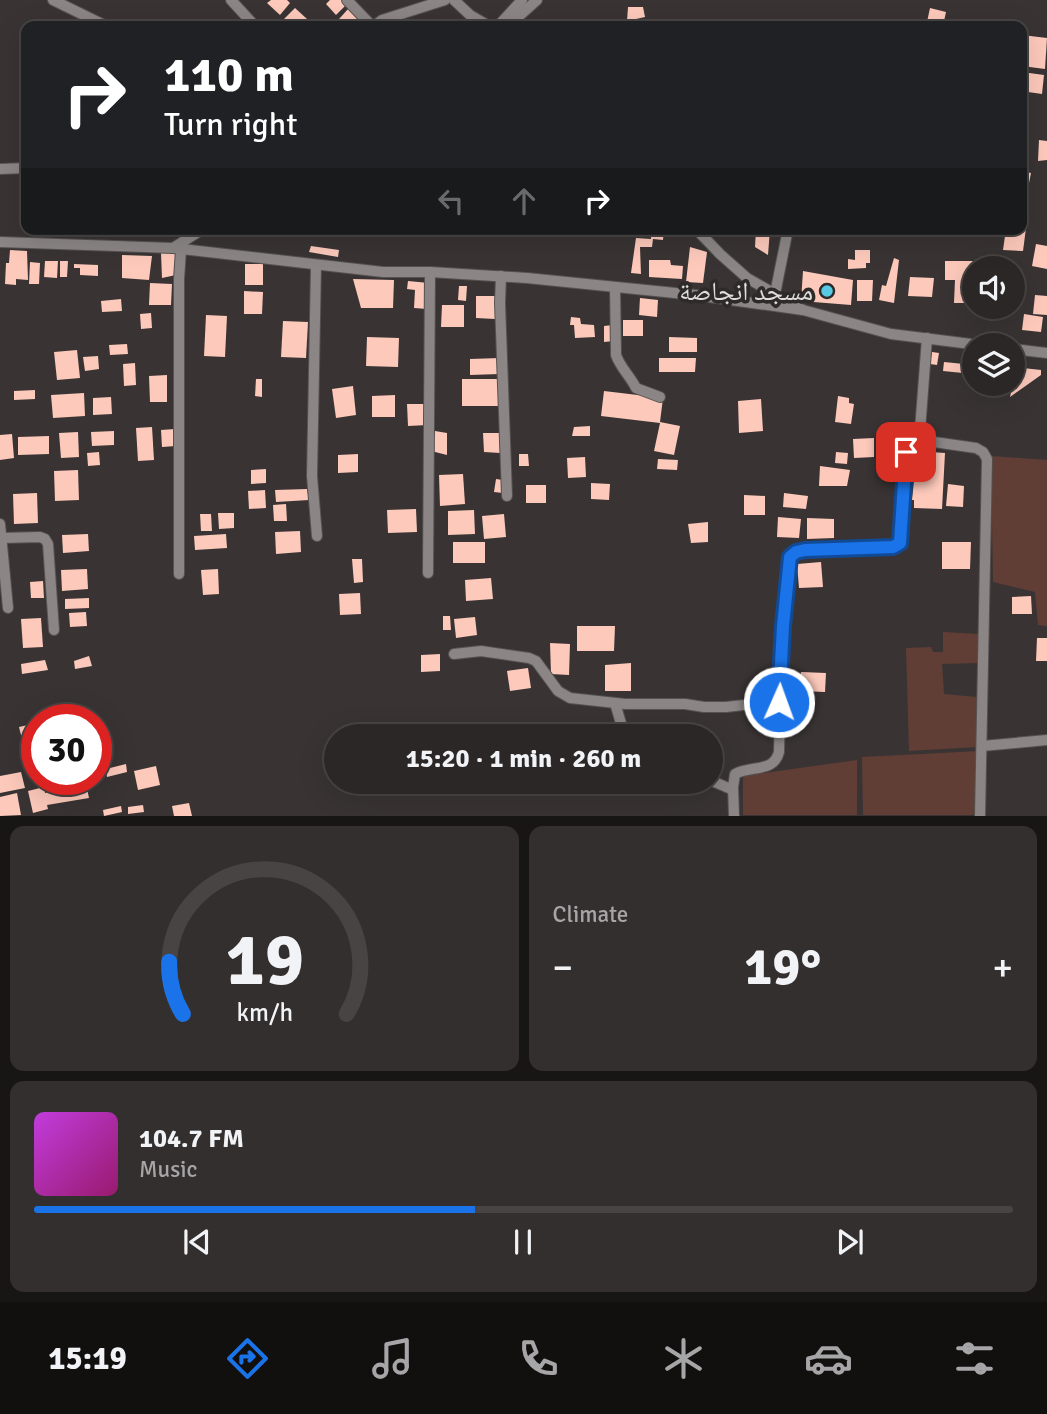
<!DOCTYPE html>
<html lang="en">
<head>
<meta charset="utf-8">
<style>
  :root { --surface:#2b2726; --page:#332f2e; --text:#f1f3f6; --muted:#a6a5a7; --line:#474443; --accent:#1a73e8 }
  body { margin:0; font-family:Signika,"Noto Naskh Arabic",sans-serif; background:var(--page); color:var(--text); height:100vh; display:flex; flex-direction:column; font-size:26px; white-space:nowrap }
  * { box-sizing:border-box; margin:0 }
  p { font-size:23px; color:var(--muted) }
  .icon { flex:none; width:38px; height:38px; fill:none; stroke:currentColor; stroke-width:2; stroke-linecap:round; stroke-linejoin:round }
  .map { position:relative; height:816px; overflow:hidden }
  .sheet { display:flex; flex-direction:column; gap:10px; padding:10px; background:#181515; flex:1 }
  .sheet>* { flex:none }
  .hud { position:absolute; left:21px; top:21px; width:1006px; height:214px; border-radius:14px; box-shadow:0 7px 28px #0002,0 0 0 2px var(--line); background:#202124; color:#fff; overflow:hidden }
  .tools { position:absolute; left:962px; top:256px; display:grid; gap:14px }
  .tools a { display:grid; place-items:center; width:63px; height:63px; border-radius:50%; background:var(--surface); box-shadow:0 7px 28px #0002,0 0 0 2px var(--line); font-size:35px }
  .speed { position:absolute; left:21px; top:704px; display:flex; gap:14px; font-size:35px; font-weight:700; text-align:center }
  .speed>* { display:grid; place-content:center; width:91px; height:91px; border-radius:50%; background:var(--surface); box-shadow:0 7px 28px #0002,0 0 0 2px var(--line); line-height:1 }
  .speed .limit { border:10px solid #d22; background:#fff; color:#111 }
  .pin { position:absolute; display:grid; place-items:center; width:60px; height:60px; color:#fff; margin:-30px; border-radius:14px; box-shadow:0 4px 10px #0006 }
  .me { position:absolute; width:77px; margin:-38px; rotate:2deg; stroke-linejoin:round; filter:drop-shadow(0 0 5px #0008) }
  .turn { display:flex; align-items:center; gap:24px; height:147px; padding:0 28px; font-size:32px }
  .turn .icon { width:91px; height:91px; stroke-width:2.5 }
  .turn b { display:block; font-size:49px; line-height:60px }
  .lanes { display:flex; align-items:center; height:66px; padding:0 28px; background:#0003; justify-content:center; gap:35px; direction:ltr }
  .lanes .off { opacity:.35 }
  .big { font-size:52px; font-weight:700; line-height:1.1 }
  .sheet .card { flex:1; display:flex; flex-direction:column; justify-content:center; gap:10px; min-width:0; padding:0 24px; border-radius:14px; background:var(--page) }
  .sheet .dial { align-items:center; gap:0 }
  .dial svg { height:182px; overflow:visible; fill:none; stroke:var(--line); stroke-width:7; stroke-linecap:round; text-anchor:middle }
  .dial text { fill:var(--text); stroke:none }
  .song { display:flex; align-items:center; gap:21px }
  .cover { width:84px; height:84px; border-radius:10px; background:linear-gradient(135deg,hsl(290 70% 55%),hsl(320 70% 35%)) }
  .played { height:7px; border-radius:4px; background:linear-gradient(90deg,var(--accent) 45%,var(--line) 45%) }
  .keys { display:flex; justify-content:space-around; direction:ltr }
  .heat { display:flex; justify-content:space-between; align-items:center; font-size:38px; direction:ltr }
  .sheet .tiles { flex:1; display:grid; gap:10px; grid-template-columns:1fr 1fr }
  .card:last-child { grid-column:span 2 }
  .trip { position:absolute; left:324px; top:724px; width:399px; height:70px; border-radius:35px; background:var(--surface); box-shadow:0 7px 28px #0002,0 0 0 2px var(--line); font-weight:700; line-height:70px; text-align:center }
  .dock { display:flex; height:112px; justify-content:space-around; align-items:center; background:#11100f; color:var(--muted) }
  .dock .icon { width:49px; height:49px }
  .dock .selected { color:var(--accent) }
  .dock b { font-size:32px; color:var(--text) }
  .map>svg:first-child { display:block }
</style>
</head>
<body>
<div class="map">
<svg width="1047" height="816" viewBox="0 0 1047 816">
  <rect width="100%" height="100%" fill="#393433"/>
  <g fill="#603e35">
    <polygon points="991,456 1047,460 1047,626 1038,625 1035,592 993,582"/>
    <polygon points="943,632 979,634 979,663 942,664 944,694 977,697 978,747 909,751 906,648 931,647 933,652 943,652"/>
    <polygon points="979,751 976,815 863,815 862,757"/>
    <polygon points="857,760 857,815 743,815 743,776"/>
  </g>
  <g fill="#fcc9bb">
    <polygon points="271,0 287,0 290,3 280,15 267,3"/>
    <polygon points="330,0 342,0 346,5 336,15 326,4"/>
    <polygon points="628,7 643,7 645,17 627,21"/>
    <polygon points="295,8 307,19 300,26 292,26 284,19"/>
    <polygon points="349,8 364,22 360,26 347,26 339,19"/>
    <polygon points="930,8 946,12 943,26 927,22"/>
    <polygon points="1022,35 1047,38 1045,69 1022,66"/>
    <polygon points="1022,72 1044,75 1042,94 1028,92 1027,100 1022,99"/>
    <polygon points="1039,140 1047,141 1047,160 1038,161"/>
    <polygon points="1022,171 1031,173 1027,193 1022,192"/>
    <polygon points="1026,228 1023,251 1003,250 1006,229"/>
    <polygon points="651,229 664,229 663,240 653,239 652,247 640,247 641,274 631,273 636,238 651,239"/>
    <polygon points="756,229 770,229 768,255 755,247"/>
    <polygon points="856,229 873,229 872,234 856,234"/>
    <polygon points="961,229 982,229 982,236 961,234"/>
    <polygon points="1036,244 1047,246 1047,269 1032,266"/>
    <polygon points="311,246 339,250 338,257 309,252"/>
    <polygon points="690,247 707,252 703,283 686,282"/>
    <polygon points="10,250 27,251 28,280 16,279 16,285 5,284 6,263 9,263"/>
    <polygon points="855,250 870,250 870,263 866,263 866,268 848,269 848,259 855,260"/>
    <polygon points="177,252 176,275 162,278 161,253"/>
    <polygon points="122,255 152,256 149,280 122,278"/>
    <polygon points="894,258 899,260 894,303 879,300 882,285 886,286"/>
    <polygon points="649,260 670,260 671,265 683,266 682,279 649,277"/>
    <polygon points="45,261 58,261 57,278 44,277"/>
    <polygon points="60,261 68,261 67,277 60,277"/>
    <polygon points="945,261 973,261 972,303 954,303 955,280 945,280"/>
    <polygon points="30,262 40,263 39,284 29,284"/>
    <polygon points="74,264 98,265 98,276 80,275 80,268 74,268"/>
    <rect x="245" y="264" width="18" height="21"/>
    <polygon points="803,271 853,280 851,305 801,301"/>
    <polygon points="910,277 934,278 932,297 908,296"/>
    <polygon points="353,279 394,280 393,308 361,308"/>
    <polygon points="857,280 873,280 872,301 857,301"/>
    <polygon points="408,281 429,283 427,309 414,308 415,290 407,289"/>
    <polygon points="150,283 172,284 171,305 149,305"/>
    <polygon points="459,286 467,286 466,301 458,300"/>
    <polygon points="244,291 263,292 262,314 244,314"/>
    <polygon points="1035,295 1047,296 1047,315 1033,314"/>
    <polygon points="476,296 496,296 495,319 476,318"/>
    <polygon points="640,298 658,300 657,317 639,315"/>
    <polygon points="121,299 122,311 102,312 101,301"/>
    <polygon points="442,305 464,305 464,327 441,327"/>
    <polygon points="983,306 995,309 993,321 980,317"/>
    <polygon points="151,313 152,328 141,329 140,314"/>
    <polygon points="1024,314 1043,317 1041,332 1022,330"/>
    <polygon points="206,315 227,316 225,357 204,356"/>
    <polygon points="571,317 580,318 581,324 594,325 595,337 575,338 574,325 570,325"/>
    <rect x="623" y="320" width="20" height="16"/>
    <polygon points="283,321 308,322 306,358 281,357"/>
    <polygon points="613,325 614,341 604,342 604,326"/>
    <polygon points="367,337 399,338 398,367 366,366"/>
    <polygon points="669,337 697,338 697,352 669,352"/>
    <polygon points="127,344 128,354 110,355 109,345"/>
    <polygon points="77,350 80,378 57,380 54,352"/>
    <polygon points="932,352 939,353 937,365 930,364"/>
    <polygon points="98,356 99,369 85,371 83,357"/>
    <polygon points="500,358 500,374 470,375 470,359"/>
    <polygon points="659,358 696,358 695,372 659,372"/>
    <polygon points="944,362 964,364 963,373 943,371"/>
    <polygon points="135,363 136,385 124,386 123,364"/>
    <polygon points="1013,367 1041,370 1041,375 1010,397 1013,383"/>
    <polygon points="167,375 167,402 150,402 149,376"/>
    <polygon points="256,379 262,379 262,397 255,396"/>
    <rect x="462" y="379" width="38" height="27"/>
    <polygon points="353,386 356,415 336,418 332,389"/>
    <polygon points="35,390 35,399 14,400 14,391"/>
    <polygon points="604,391 663,398 660,422 680,426 674,455 654,451 660,423 601,416"/>
    <polygon points="84,393 85,416 53,418 51,395"/>
    <polygon points="395,395 395,417 372,417 372,396"/>
    <polygon points="838,396 849,398 849,403 854,404 851,424 835,422"/>
    <polygon points="111,397 112,414 93,415 93,398"/>
    <polygon points="761,399 763,431 739,433 738,401"/>
    <polygon points="407,404 427,404 428,425 408,426"/>
    <polygon points="590,426 590,436 572,436 574,427"/>
    <polygon points="152,427 154,460 138,461 136,428"/>
    <polygon points="175,429 176,446 162,447 161,430"/>
    <polygon points="114,431 114,445 92,446 91,432"/>
    <polygon points="435,431 447,433 447,455 431,451"/>
    <polygon points="78,432 79,457 61,458 59,433"/>
    <polygon points="483,433 499,433 500,453 484,452"/>
    <polygon points="12,434 14,458 0,460 0,435"/>
    <polygon points="49,436 49,454 18,455 18,437"/>
    <polygon points="874,438 874,457 854,458 853,439"/>
    <polygon points="898,441 900,457 880,459 880,452 888,450 889,442"/>
    <polygon points="917,451 945,453 942,509 914,508 914,500 912,500"/>
    <polygon points="99,452 100,465 88,466 87,453"/>
    <polygon points="836,452 848,453 847,464 835,463"/>
    <polygon points="358,454 358,472 338,473 338,455"/>
    <polygon points="519,454 528,454 529,466 519,466"/>
    <polygon points="585,457 586,477 568,478 567,458"/>
    <polygon points="658,459 678,460 677,470 657,469"/>
    <polygon points="820,466 850,470 847,486 819,486"/>
    <polygon points="266,469 266,483 251,484 251,470"/>
    <polygon points="78,470 79,500 55,501 54,471"/>
    <polygon points="463,474 465,504 440,506 439,475"/>
    <polygon points="496,479 503,480 503,493 494,492"/>
    <polygon points="591,483 610,484 609,500 591,499"/>
    <polygon points="948,484 964,486 963,507 946,506"/>
    <rect x="526" y="485" width="20" height="18"/>
    <polygon points="307,489 309,500 276,502 275,490"/>
    <polygon points="265,490 266,508 249,509 248,491"/>
    <polygon points="37,493 38,523 14,524 13,494"/>
    <polygon points="784,493 808,496 806,509 783,507"/>
    <polygon points="744,495 765,496 765,515 744,515"/>
    <polygon points="286,504 287,521 274,521 273,505"/>
    <polygon points="416,509 417,532 388,533 387,510"/>
    <polygon points="474,510 475,534 448,535 448,511"/>
    <polygon points="218,513 234,513 234,528 219,529"/>
    <polygon points="200,514 211,514 212,531 201,531"/>
    <polygon points="504,514 506,537 484,539 482,516"/>
    <polygon points="778,517 801,519 799,538 777,537"/>
    <polygon points="807,518 834,519 834,538 807,539"/>
    <polygon points="708,522 708,542 691,543 688,524"/>
    <polygon points="300,531 301,552 276,554 275,532"/>
    <polygon points="88,534 89,551 63,553 62,535"/>
    <polygon points="226,534 227,548 195,550 194,536"/>
    <rect x="453" y="542" width="32" height="21"/>
    <polygon points="942,542 971,542 970,569 942,569"/>
    <polygon points="352,559 362,559 363,582 354,583"/>
    <polygon points="821,562 823,587 799,588 797,564"/>
    <polygon points="87,569 88,589 62,591 61,570"/>
    <polygon points="218,569 219,594 203,595 201,570"/>
    <polygon points="491,578 493,599 466,601 465,580"/>
    <polygon points="43,581 44,598 31,598 30,582"/>
    <polygon points="360,593 361,614 340,615 339,594"/>
    <polygon points="1031,596 1032,614 1012,614 1012,597"/>
    <polygon points="89,598 89,608 65,609 65,599"/>
    <polygon points="86,612 87,626 70,627 69,613"/>
    <polygon points="443,616 450,616 451,630 443,630"/>
    <polygon points="475,617 477,635 456,638 454,619"/>
    <polygon points="41,618 43,647 23,648 21,619"/>
    <polygon points="577,626 615,626 614,651 577,651"/>
    <polygon points="1037,638 1047,638 1047,661 1036,661"/>
    <polygon points="550,643 570,644 569,675 551,674"/>
    <polygon points="440,654 440,671 421,672 421,655"/>
    <polygon points="89,656 92,666 75,669 74,661"/>
    <polygon points="45,660 48,670 22,674 21,664"/>
    <polygon points="631,663 631,691 605,691 605,665"/>
    <polygon points="528,668 531,688 510,691 507,671"/>
    <polygon points="801,672 826,673 825,692 800,691"/>
    <polygon points="37,723 37,740 23,743 19,727"/>
    <polygon points="126,764 127,772 107,777 106,769"/>
    <polygon points="156,766 160,785 138,790 134,771"/>
    <polygon points="21,772 25,788 0,793 0,776"/>
    <polygon points="85,779 89,798 47,805 48,809 33,813 28,791 44,787 45,793 75,786 74,781"/>
    <polygon points="17,793 21,815 0,816 0,797"/>
    <polygon points="189,803 192,816 174,816 172,806"/>
    <polygon points="143,805 144,812 128,814 128,807"/>
    <polygon points="121,806 122,812 104,816 103,810"/>
  </g>
  <g fill="none" stroke-linecap="round" stroke-linejoin="round">
    <g stroke="#555251" stroke-width="12">
      <g id="minor">
        <polyline points="53,0 106,26"/>
        <polyline points="231,0 255,26"/>
        <polyline points="347,0 372,26"/>
        <polyline points="454,0 470,15 489,26"/>
        <polyline points="374,26 382,20 445,0"/>
        <polyline points="498,26 522,0"/>
        <polyline points="508,26 537,0"/>
        <polyline points="0,169 26,168"/>
        <polyline points="696,229 720,254 747,278 803,310 891,334 979,345"/>
        <polyline points="0,242 173,248 203,229"/>
        <polyline points="173,248 383,272 430,272 527,278 695,295 803,310"/>
        <polyline points="316,265 312,476 317,536"/>
        <polyline points="501,276 500,303 507,496"/>
        <path d="M615,287L616,355C620,367 630,376 636,388L660,397"/>
        <polyline points="775,294 788,229"/>
        <polyline points="1013,349 1047,353"/>
        <polyline points="913,439 976,448 983,452 987,459 980,816"/>
        <polyline points="0,524 8,608"/>
        <polyline points="1,538 40,537 45,539 48,544 54,630"/>
        <polyline points="428,573 430,272"/>
        <polyline points="179,574 179,279 181,250"/>
        <polyline points="454,654 481,651 529,658 536,661 558,691 570,698 625,704 685,704 704,707 726,707 779,701"/>
        <polyline points="615,703 625,737"/>
        <polyline points="982,746 1047,740"/>
        <polyline points="710,780 733,790"/>
        <path d="M734,816L733,787L735,774C751,765 774,773 779,752L781,653L790,557L796,552L805,550L893,547L900,543L906,452L920,430L927,338"/>
      </g>
    </g>
    <use href="#minor" stroke="#8b8685" stroke-width="10"/>
  </g>
  <g fill="none" stroke-linecap="round" stroke-linejoin="round">
    <g stroke="#114b97" stroke-width="18">
      <polyline id="route" points="779,702 783,626 790,557 796,552 805,550 893,547 900,543 906,452"/>
    </g>
    <use href="#route" stroke="#1a73e8" stroke-width="12"/>
  </g>
  <circle fill="#58c9e3" stroke="#2e2a29" stroke-width="2.5" cx="827" cy="291" r="7"/>
  <g text-anchor="middle" stroke-width="7" stroke-linejoin="round" paint-order="stroke">
    <g font-size="26" fill="#dfdcdc" stroke="#2e2a29" text-anchor="end">
      <text x="813" y="300">مسجد انجاصة</text>
    </g>
  </g>
</svg>
<div class="tools">
<a><svg class="icon" aria-label="sound" viewBox="0 0 24 24"><path d="M4 9h4l5-4v14l-5-4H4zM17 9q2 3 0 6"/></svg></a>
<a><svg class="icon" aria-label="layers" viewBox="0 0 24 24"><path d="M12 4l9 5-9 5-9-5zM3 14l9 5 9-5"/></svg></a>
</div>
<div class="speed"><div class="limit">30</div></div>
<div class="pin" style="left:906px;top:452px;background:#d93025"><svg class="icon" aria-label="arrive" viewBox="0 0 24 24"><path d="M6 21V4h12l-3 4 3 4H6"/></svg></div>
<svg class="me" style="left:779px;top:702px" viewBox="-20 -20 40 40"><circle r="17" fill="#1a73e8" stroke="#fff" stroke-width="3"/><path d="M0-11L8 9 0 5-8 9z" fill="#fff"/></svg>
<div class="trip">15:20 · 1 min · 260 m</div>
<div class="hud">
<div class="turn"><svg class="icon" aria-label="right" viewBox="0 0 24 24"><path d="M7 20v-9h11M14 6l5 5-5 5"/></svg><div><b>110 m</b>Turn right</div></div>
<div class="lanes"><svg class="icon off" aria-label="left" viewBox="0 0 24 24"><path d="M17 20v-9H6M10 6l-5 5 5 5"/></svg><svg class="icon off" aria-label="ahead" viewBox="0 0 24 24"><path d="M12 20V5M6 11l6-6 6 6"/></svg><svg class="icon" aria-label="right" viewBox="0 0 24 24"><path d="M7 20v-9h11M14 6l5 5-5 5"/></svg></div>
</div>
</div>
<section class="sheet">
<div class="tiles">
<div class="card dial"><svg viewBox="0 0 100 80">
<path d="M14 69A42 42 0 1 1 86 69"/>
<path d="M14 69A42 42 0 0 1 8 46" stroke="#1a73e8"/>
<text x="50" y="56" font-size="32" font-weight="700">19</text>
<text x="50" y="72" font-size="11">km/h</text>
</svg></div>
<div class="card"><p>Climate</p>
<div class="heat"><a>−</a><b class="big">19°</b><a>+</a></div>
</div>
<div class="card">
<div class="song"><i class="cover"></i><div><b>104.7 FM</b><p>Music</p></div></div>
<div class="played"></div>
<div class="keys"><svg class="icon" aria-label="previous" viewBox="0 0 24 24"><path d="M18 5L8 12l10 7zM5 5v14"/></svg><svg class="icon" aria-label="pause" viewBox="0 0 24 24"><path d="M8 5v14M16 5v14"/></svg><svg class="icon" aria-label="next" viewBox="0 0 24 24"><path d="M6 5l10 7-10 7zM19 5v14"/></svg></div>
</div>
</div>
</section>
<nav class="dock">
<b>15:19</b>
<svg class="icon selected" aria-label="directions" viewBox="0 0 24 24"><path d="M12 3l9 9-9 9-9-9zM9 14v-3h6M13 9l2 2-2 2"/></svg>
<svg class="icon" aria-label="music" viewBox="0 0 24 24"><path d="M9 18V5l10-2v13"/><circle cx="6" cy="18" r="3"/><circle cx="16" cy="16" r="3"/></svg>
<svg class="icon" aria-label="phone" viewBox="0 0 24 24"><path d="M5 4h4l2 5-3 2q2 4 5 5l2-3 5 2v4C11 20 4 13 5 4z"/></svg>
<svg class="icon" aria-label="climate" viewBox="0 0 24 24"><path d="M12 3v18M4 7l16 10M4 17L20 7"/></svg>
<svg class="icon" aria-label="car" viewBox="0 0 24 24"><path d="M5 17H2v-5l4-1 3-4h7l3 4 3 1v5h-3M9 17h6M6 11h13"/><circle cx="7" cy="17" r="2"/><circle cx="17" cy="17" r="2"/></svg>
<svg class="icon" aria-label="filters" viewBox="0 0 24 24"><path d="M4 7h16M4 17h16"/><circle cx="9" cy="7" r="2"/><circle cx="15" cy="17" r="2"/></svg>
</nav>
</body>
</html>
